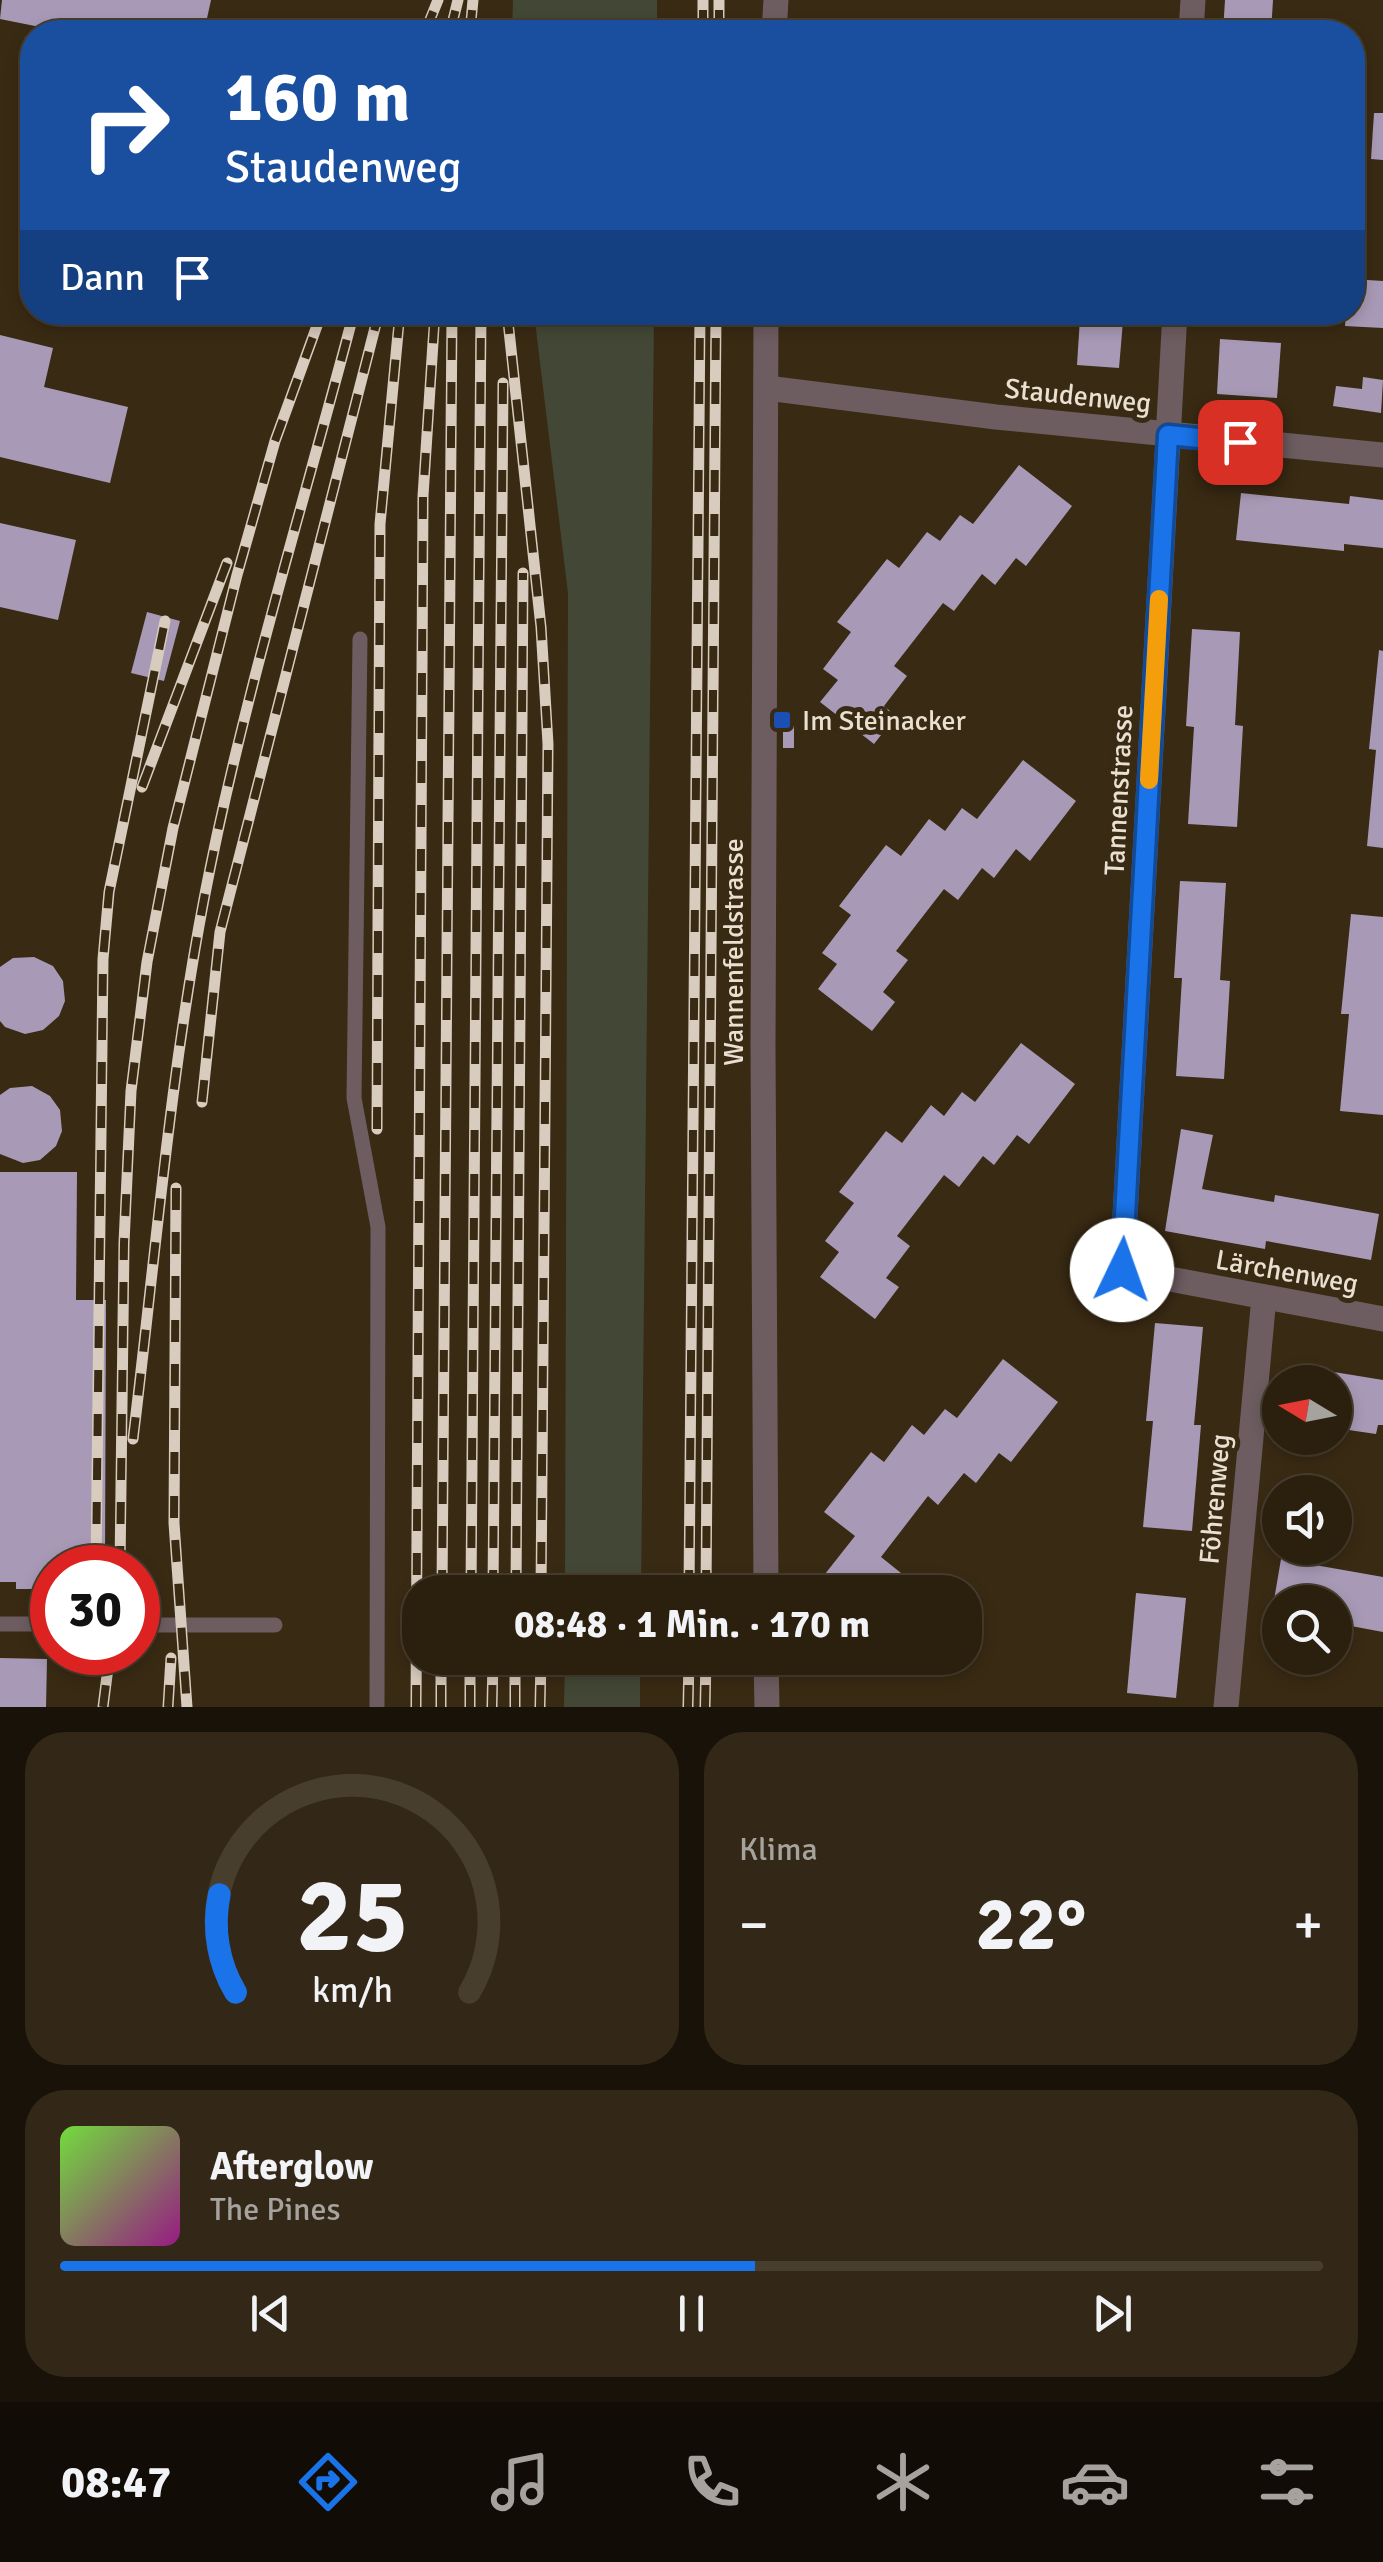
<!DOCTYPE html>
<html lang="de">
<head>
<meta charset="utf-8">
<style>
  :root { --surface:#2b200e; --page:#332817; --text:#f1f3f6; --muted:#a6a39e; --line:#473e2e; --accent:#1a73e8 }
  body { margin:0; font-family:Signika,sans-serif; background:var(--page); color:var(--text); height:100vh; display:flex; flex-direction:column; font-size:38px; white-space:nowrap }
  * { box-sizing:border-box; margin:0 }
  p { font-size:32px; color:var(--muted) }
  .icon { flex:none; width:55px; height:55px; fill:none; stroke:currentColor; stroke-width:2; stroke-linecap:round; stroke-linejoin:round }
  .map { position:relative; height:1707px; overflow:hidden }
  .drawer { display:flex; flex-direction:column; gap:25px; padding:25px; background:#181208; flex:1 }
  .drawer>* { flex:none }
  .guide { position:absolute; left:20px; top:20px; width:1345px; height:305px; border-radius:40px; box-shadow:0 5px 15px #0003,0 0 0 2px var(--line); background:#1a4fa0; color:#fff; overflow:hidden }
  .needle { width:65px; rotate:280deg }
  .controls { position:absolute; left:1262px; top:1365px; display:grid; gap:20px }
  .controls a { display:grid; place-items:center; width:90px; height:90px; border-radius:50%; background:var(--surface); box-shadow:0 5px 15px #0003,0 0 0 2px var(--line); font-size:50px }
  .speed { position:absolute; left:30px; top:1545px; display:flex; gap:20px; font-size:50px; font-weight:700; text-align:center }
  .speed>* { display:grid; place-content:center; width:130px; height:130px; border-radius:50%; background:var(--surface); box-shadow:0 5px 15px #0003,0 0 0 2px var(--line); line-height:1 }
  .speed .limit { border:15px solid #d22; background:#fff; color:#111 }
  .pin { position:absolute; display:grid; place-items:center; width:85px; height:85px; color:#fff; margin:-42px; border-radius:20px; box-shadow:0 5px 15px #0006 }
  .me { position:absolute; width:110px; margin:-55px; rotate:3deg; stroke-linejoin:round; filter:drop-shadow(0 0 8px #0008) }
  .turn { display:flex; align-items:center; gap:35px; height:210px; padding:0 40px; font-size:45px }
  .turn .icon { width:130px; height:130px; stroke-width:2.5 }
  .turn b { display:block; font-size:70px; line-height:85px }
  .then { display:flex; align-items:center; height:95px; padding:0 40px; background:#0003; gap:20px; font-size:38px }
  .big { font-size:75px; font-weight:700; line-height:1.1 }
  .drawer .card { flex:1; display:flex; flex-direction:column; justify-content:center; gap:15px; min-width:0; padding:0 35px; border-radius:40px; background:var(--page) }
  .drawer .dial { align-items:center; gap:0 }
  .dial svg { height:260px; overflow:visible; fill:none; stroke:var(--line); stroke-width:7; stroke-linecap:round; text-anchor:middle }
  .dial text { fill:var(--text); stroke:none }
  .song { display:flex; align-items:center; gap:30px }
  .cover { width:120px; height:120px; border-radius:15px; background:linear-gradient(135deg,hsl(100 70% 55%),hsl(310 70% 35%)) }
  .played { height:10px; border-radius:5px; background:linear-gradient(90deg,var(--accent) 55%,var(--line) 55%) }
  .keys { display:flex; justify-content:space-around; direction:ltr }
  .heat { display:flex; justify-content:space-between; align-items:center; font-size:55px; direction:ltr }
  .drawer .tiles { flex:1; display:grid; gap:25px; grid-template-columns:1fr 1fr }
  .card:last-child { grid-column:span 2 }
  .trip { position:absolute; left:402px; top:1575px; width:580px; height:100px; border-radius:40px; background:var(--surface); box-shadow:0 5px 15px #0003,0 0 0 2px var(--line); font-weight:700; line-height:100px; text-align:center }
  .tabs { display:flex; height:160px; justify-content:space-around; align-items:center; background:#110d06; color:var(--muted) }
  .tabs .icon { width:70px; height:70px }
  .tabs .current { color:var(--accent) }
  .tabs b { font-size:45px; color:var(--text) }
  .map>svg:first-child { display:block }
</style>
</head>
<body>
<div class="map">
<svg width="1383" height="1707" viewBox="0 0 1383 1707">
  <rect width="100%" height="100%" fill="#392a13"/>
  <g fill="#434836">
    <polygon points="513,0 657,0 657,32 512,32"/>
    <polygon points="534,313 654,313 641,1592 565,1592 568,593"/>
    <polygon points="565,1658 640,1658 640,1707 564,1707"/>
  </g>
  <g fill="#a89ab6">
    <polygon points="2,0 211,0 204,32 65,32 0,19"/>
    <polygon points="1225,0 1273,0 1271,32 1223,32"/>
    <polygon points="1374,113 1383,113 1383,160 1371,159"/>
    <polygon points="1352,279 1383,281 1383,328 1345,326 1346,312 1352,312"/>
    <rect x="856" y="312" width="43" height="9"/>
    <polygon points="1080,318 1123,321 1119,368 1077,365"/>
    <polygon points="0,335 53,348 44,387 128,407 110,483 0,457"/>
    <polygon points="1220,339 1281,343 1277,398 1217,394"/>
    <polygon points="1363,377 1383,380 1381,413 1333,406 1336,386 1362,389"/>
    <polygon points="1019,465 1072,506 1026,566 1016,558 995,585 982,574 954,611 943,603 894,666 907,676 884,706 896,716 874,744 820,702 838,680 823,669 851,632 837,622 887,559 899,568 927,532 940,541 960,515 973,524"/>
    <polygon points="1241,493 1349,504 1350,496 1383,500 1383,548 1344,544 1344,551 1236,540"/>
    <polygon points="0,523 76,540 58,620 0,607"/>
    <polygon points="147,612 180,621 164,681 131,673"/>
    <polygon points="1192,629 1240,632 1235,725 1243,726 1237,827 1188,824 1194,727 1186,726"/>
    <polygon points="1379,650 1383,651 1383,848 1367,846 1376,750 1369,749"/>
    <polygon points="783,725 794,726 794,748 783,748"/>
    <polygon points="1023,760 1076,801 1030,861 1016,849 994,878 982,868 958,900 944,889 896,951 908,960 883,992 895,1002 872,1031 818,989 837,964 822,953 851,915 839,906 886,845 901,856 929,819 945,831 962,808 977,819"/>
    <polygon points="1180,881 1226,883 1220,980 1230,981 1224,1079 1176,1076 1182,978 1174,978"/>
    <polygon points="1351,914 1383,917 1383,1115 1340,1111 1349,1014 1341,1014"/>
    <polygon points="34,957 53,966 63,981 65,1001 59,1016 43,1030 25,1034 5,1027 0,1021 0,967 13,958"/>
    <polygon points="1021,1043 1075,1084 1029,1144 1017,1135 994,1165 983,1156 959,1187 944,1175 897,1236 910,1246 886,1278 899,1287 875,1319 820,1277 839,1252 825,1241 854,1203 839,1192 886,1131 902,1143 931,1105 944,1116 962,1092 975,1102"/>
    <polygon points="32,1086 50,1096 60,1110 62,1131 56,1146 40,1160 23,1163 0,1154 0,1095 10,1088"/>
    <polygon points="1181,1129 1213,1135 1202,1189 1274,1202 1275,1195 1379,1214 1371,1260 1266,1241 1265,1249 1165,1231"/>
    <polygon points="0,1172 77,1172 76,1300 106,1300 105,1564 64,1564 64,1568 52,1568 52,1589 16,1589 16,1582 0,1582"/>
    <polygon points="1155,1323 1203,1327 1194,1425 1201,1425 1192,1531 1143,1527 1153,1421 1146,1421"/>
    <polygon points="1003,1359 1058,1402 1011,1462 999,1453 976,1483 964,1473 938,1505 928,1496 881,1557 911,1581 901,1592 835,1592 841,1586 825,1574 855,1536 824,1512 871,1452 884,1462 912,1425 924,1435 945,1409 957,1418"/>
    <polygon points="1297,1366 1383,1380 1383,1425 1378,1425 1376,1434 1335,1428 1335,1382 1294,1382"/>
    <polygon points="1281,1559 1383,1577 1383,1632 1335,1623 1335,1602 1280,1602 1280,1613 1272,1612"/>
    <polygon points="1136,1593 1186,1598 1176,1698 1127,1693"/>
    <polygon points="0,1658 47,1659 46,1707 0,1707"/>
  </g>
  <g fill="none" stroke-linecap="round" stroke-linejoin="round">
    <g stroke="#6d5d60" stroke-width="15">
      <polyline points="360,639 354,1098 378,1227 377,1707"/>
      <polyline points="0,1624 52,1624"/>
      <polyline points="138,1625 275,1625"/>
    </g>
    <g stroke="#6d5d60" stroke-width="25">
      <polyline points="774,32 776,0"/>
      <polyline points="1191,32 1193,0"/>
      <polyline points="766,312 763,1046 766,1592"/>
      <polyline points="1175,312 1122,1270 1383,1319"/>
      <polyline points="767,388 996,417 1383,455"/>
      <polyline points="766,1658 767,1707"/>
      <polyline points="1226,1707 1264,1297"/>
    </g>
    <g stroke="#d7ccbd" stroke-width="11">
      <g id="rail">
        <polyline points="425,32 438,0"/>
        <polyline points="450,32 458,0"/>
        <polyline points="470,32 473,0"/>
        <polyline points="703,32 703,0"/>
        <polyline points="719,32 719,0"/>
        <polyline points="507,312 541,627 548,744 541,1592"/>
        <polyline points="142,787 227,563"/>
        <polyline points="202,1102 220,932 379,312"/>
        <polyline points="377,1129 380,524 400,312"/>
        <polyline points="176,1188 174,1523 187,1707"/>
        <path d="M133,1439C155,1259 170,1077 204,899C242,701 303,507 354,312"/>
        <polyline points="96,1568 103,959 109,892 165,621"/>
        <polyline points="120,1568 124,1243 131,1091 147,962 173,828 237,575 275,441 322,312"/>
        <polyline points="442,1592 452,312"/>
        <polyline points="471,1592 481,312"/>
        <polyline points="493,1592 503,383"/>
        <polyline points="516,1592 523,573"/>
        <polyline points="689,1592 700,312"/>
        <polyline points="706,1592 716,312"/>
        <polyline points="103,1707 110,1652"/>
        <polyline points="168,1707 171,1658"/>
        <polyline points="416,1707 423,496 435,312"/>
        <polyline points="441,1707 441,1658"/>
        <polyline points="470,1707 470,1658"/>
        <polyline points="492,1707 493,1658"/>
        <polyline points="515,1707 515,1658"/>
        <polyline points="540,1707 541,1658"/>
        <polyline points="688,1707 689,1658"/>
        <polyline points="705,1707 706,1658"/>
      </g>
    </g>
    <use href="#rail" stroke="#392a13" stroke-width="8" stroke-dasharray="22" stroke-linecap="butt"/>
  </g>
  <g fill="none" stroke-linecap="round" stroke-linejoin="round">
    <g stroke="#114b97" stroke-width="25">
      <polyline id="route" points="1122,1270 1168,435 1240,442"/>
    </g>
    <use href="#route" stroke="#1a73e8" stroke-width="18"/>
    <polyline stroke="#f59e0b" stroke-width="18" points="1149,780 1159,599"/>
  </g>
  <rect fill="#1a4fb4" stroke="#392a13" stroke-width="4" x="772" y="710" width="20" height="20" rx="5"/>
  <g text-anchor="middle" stroke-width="10" stroke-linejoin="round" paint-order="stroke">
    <g font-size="28" fill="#eae0d2" stroke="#392a13">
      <text transform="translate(1078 395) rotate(6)" y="10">Staudenweg</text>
      <text transform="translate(1118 790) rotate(-87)" y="10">Tannenstrasse</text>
      <text transform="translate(733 952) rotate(-90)" y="10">Wannenfeldstrasse</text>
      <text transform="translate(1287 1271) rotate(10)" y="10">Lärchenweg</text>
      <text transform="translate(1214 1499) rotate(-85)" y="10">Föhrenweg</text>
    </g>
    <g font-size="28" fill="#eae0d2" stroke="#392a13" text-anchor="start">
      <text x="802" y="730">Im Steinacker</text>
    </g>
  </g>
</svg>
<div class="controls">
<a><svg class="needle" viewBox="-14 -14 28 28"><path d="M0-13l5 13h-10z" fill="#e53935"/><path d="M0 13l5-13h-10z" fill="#a6a39e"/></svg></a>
<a><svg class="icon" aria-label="sound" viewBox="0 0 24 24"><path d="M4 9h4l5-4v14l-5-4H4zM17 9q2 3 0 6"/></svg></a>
<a><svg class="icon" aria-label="search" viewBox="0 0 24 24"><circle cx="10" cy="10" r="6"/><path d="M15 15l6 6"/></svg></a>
</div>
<div class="speed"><div class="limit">30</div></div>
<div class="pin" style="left:1240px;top:442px;background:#d93025"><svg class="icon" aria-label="arrive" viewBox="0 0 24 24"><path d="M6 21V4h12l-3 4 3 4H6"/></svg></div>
<svg class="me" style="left:1122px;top:1270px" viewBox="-20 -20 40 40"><circle r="19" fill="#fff"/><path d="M0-13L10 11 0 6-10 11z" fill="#1a73e8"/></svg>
<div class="trip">08:48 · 1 Min. · 170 m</div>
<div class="guide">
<div class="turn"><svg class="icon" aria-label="right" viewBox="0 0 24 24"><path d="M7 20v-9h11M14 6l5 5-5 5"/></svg><div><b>160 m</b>Staudenweg</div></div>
<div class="then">Dann<svg class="icon" aria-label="arrive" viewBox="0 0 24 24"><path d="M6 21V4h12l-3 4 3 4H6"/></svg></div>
</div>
</div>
<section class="drawer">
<div class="tiles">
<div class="card dial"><svg viewBox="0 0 100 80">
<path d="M14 69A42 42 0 1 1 86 69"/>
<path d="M14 69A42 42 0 0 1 9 39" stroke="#1a73e8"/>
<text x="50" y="56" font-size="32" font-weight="700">25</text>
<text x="50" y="72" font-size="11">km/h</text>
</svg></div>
<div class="card"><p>Klima</p>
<div class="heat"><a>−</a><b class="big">22°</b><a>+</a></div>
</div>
<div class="card">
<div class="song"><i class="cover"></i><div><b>Afterglow</b><p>The Pines</p></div></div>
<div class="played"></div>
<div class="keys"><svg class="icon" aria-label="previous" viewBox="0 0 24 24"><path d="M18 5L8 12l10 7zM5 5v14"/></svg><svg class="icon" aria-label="pause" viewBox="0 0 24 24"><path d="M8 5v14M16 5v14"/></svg><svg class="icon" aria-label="next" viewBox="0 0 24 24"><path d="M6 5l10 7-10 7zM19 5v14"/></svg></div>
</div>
</div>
</section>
<nav class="tabs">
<b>08:47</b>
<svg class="icon current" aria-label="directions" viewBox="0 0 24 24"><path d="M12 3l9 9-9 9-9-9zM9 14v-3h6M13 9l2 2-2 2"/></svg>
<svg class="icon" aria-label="music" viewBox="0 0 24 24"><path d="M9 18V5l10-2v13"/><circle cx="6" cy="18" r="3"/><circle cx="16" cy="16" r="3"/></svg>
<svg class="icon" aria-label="phone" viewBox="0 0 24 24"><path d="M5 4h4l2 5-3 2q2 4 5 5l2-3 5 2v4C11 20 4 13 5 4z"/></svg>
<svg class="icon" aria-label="climate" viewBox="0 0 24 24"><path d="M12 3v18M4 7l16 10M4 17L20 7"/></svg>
<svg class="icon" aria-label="car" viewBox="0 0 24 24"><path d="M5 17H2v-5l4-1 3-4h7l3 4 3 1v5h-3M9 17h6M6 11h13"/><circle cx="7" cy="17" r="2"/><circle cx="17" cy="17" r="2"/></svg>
<svg class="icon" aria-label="filters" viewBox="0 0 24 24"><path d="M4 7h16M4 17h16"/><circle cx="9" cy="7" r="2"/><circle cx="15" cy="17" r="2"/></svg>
</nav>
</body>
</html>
